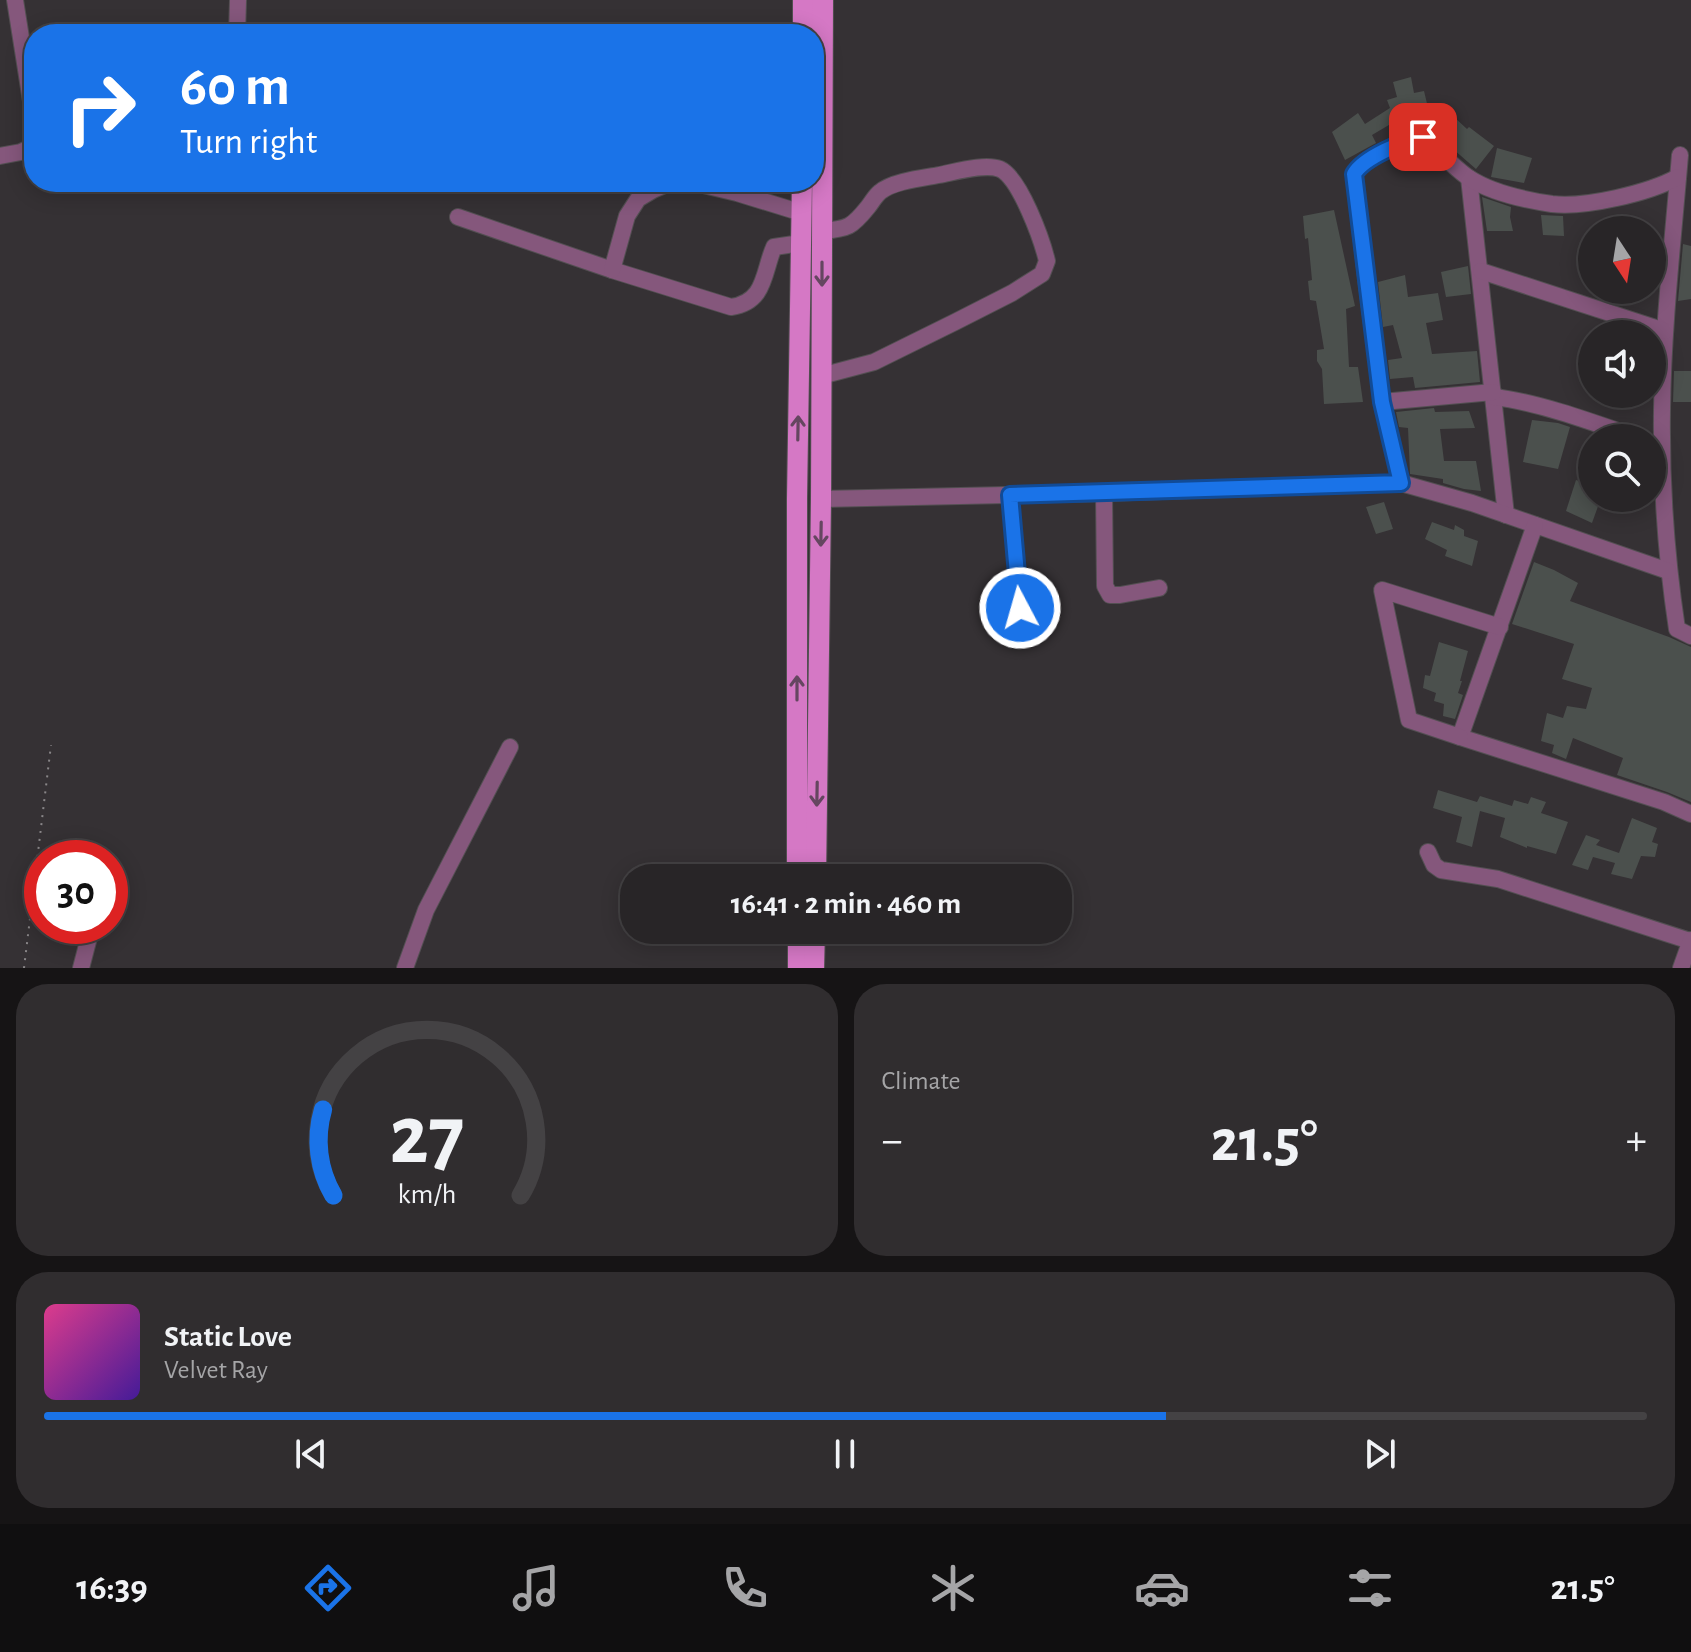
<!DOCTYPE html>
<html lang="en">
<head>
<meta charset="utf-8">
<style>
  :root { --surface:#282527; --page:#302d2f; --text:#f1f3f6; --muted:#a5a5a7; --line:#444244; --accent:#1a73e8 }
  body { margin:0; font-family:"Alegreya Sans",sans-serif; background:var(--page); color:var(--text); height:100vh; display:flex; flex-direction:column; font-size:30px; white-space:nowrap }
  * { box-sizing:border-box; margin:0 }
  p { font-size:26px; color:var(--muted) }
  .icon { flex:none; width:44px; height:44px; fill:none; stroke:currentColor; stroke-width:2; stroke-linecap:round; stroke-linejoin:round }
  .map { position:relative; height:968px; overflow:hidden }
  .sheet { display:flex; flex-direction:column; gap:16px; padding:16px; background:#161415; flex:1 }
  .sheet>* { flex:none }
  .top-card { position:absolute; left:24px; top:24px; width:800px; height:168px; border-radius:32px; box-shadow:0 4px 20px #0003,0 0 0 2px var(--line); background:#1a73e8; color:#fff; overflow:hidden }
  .needle { width:52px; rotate:168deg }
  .fabs { position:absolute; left:1578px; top:216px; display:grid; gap:16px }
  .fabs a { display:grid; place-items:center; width:88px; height:88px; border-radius:50%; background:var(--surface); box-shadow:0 4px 20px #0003,0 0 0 2px var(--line); font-size:40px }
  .speed { position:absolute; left:24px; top:840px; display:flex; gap:16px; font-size:40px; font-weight:700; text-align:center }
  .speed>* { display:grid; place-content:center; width:104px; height:104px; border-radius:50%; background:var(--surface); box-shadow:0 4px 20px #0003,0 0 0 2px var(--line); line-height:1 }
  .speed .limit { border:12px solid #d22; background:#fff; color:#111 }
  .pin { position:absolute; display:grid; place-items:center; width:68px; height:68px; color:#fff; margin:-34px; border-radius:16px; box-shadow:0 4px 12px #0006 }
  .me { position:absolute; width:88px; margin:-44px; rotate:354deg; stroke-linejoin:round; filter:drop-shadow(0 0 6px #0008) }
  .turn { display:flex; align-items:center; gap:28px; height:168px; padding:0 24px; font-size:36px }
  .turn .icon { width:104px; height:104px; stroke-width:2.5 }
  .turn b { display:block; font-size:56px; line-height:68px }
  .big { font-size:60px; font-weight:700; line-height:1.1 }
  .sheet .tile { flex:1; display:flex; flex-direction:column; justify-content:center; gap:12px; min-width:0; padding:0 28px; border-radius:32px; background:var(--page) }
  .sheet .dial { align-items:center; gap:0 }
  .dial svg { height:208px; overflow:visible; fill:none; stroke:var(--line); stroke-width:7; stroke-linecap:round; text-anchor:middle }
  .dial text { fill:var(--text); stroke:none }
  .song { display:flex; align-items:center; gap:24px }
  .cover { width:96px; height:96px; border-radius:12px; background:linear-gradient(135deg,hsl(330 70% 55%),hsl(260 70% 35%)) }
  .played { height:8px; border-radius:4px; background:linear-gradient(90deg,var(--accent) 70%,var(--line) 70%) }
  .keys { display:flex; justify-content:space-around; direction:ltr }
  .heat { display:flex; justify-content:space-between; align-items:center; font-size:44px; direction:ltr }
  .sheet .tiles { flex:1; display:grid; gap:16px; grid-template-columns:1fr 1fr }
  .tile:last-child { grid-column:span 2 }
  .trip { position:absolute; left:620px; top:864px; width:452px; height:80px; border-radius:32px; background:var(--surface); box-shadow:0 4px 20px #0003,0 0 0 2px var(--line); font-weight:700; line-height:80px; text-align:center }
  .dock { display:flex; height:128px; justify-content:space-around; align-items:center; background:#100f10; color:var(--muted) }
  .dock .icon { width:56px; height:56px }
  .dock .on { color:var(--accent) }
  .dock b { font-size:36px; color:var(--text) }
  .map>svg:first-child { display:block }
</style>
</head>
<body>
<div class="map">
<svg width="1691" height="968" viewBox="0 0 1691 968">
  <rect width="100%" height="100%" fill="#353134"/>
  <g fill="#4b504d">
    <polygon points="1411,77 1414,93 1424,91 1431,120 1441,105 1467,129 1469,127 1494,146 1476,169 1430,129 1416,123 1397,129 1394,122 1372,135 1376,143 1345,160 1332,132 1358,113 1365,124 1390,108 1387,100 1397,97 1393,82"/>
    <polygon points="1497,148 1532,158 1524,183 1491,177"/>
    <polygon points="1482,197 1511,207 1510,217 1513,231 1487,231"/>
    <polygon points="1334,210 1355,306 1346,309 1349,367 1358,367 1363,402 1324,404 1322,369 1317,361 1317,350 1324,349 1316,301 1310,300 1308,281 1312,280 1308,238 1305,239 1303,216"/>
    <polygon points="1541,215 1563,216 1564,236 1543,235"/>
    <polygon points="1683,244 1691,246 1691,299 1678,301"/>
    <polygon points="1468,266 1471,294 1446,297 1441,272"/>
    <polygon points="1405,275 1408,297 1438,293 1443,320 1426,323 1432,354 1477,351 1480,382 1415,388 1413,377 1390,379 1388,360 1402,358 1393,325 1383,327 1378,282"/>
    <polygon points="1674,371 1691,371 1691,402 1673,402"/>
    <polygon points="1434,408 1435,412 1469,411 1475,428 1440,429 1444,461 1476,461 1481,491 1464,489 1443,483 1443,479 1410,474 1408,428 1399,427 1396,412"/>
    <polygon points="1532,420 1558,423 1570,427 1558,469 1523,462"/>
    <polygon points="1576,480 1592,485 1592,498 1601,498 1592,523 1566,511"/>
    <polygon points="1384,502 1393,529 1376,534 1366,507"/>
    <polygon points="1432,522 1454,530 1455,525 1464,530 1464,536 1478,541 1472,566 1445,556 1447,550 1425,539"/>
    <polygon points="1534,562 1554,570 1578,583 1570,601 1669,637 1691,647 1691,802 1667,792 1617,775 1623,758 1573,738 1566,759 1552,753 1554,745 1541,741 1547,713 1563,718 1567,706 1586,709 1592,688 1562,679 1574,644 1512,624"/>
    <polygon points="1439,642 1468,651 1460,681 1462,681 1458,693 1463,695 1455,719 1443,716 1444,704 1434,701 1436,693 1423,688 1425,675 1430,676"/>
    <polygon points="1438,790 1477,802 1480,796 1512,806 1514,800 1528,804 1531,797 1546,802 1541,813 1568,822 1556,854 1527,846 1527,848 1500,837 1505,818 1480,811 1472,847 1456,842 1462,817 1433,808"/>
    <polygon points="1632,818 1657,828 1652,842 1658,844 1655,857 1641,856 1632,879 1611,874 1615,863 1593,857 1588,870 1572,865 1586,835 1600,840 1596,845 1619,853"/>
  </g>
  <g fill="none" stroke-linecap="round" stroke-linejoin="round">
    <g stroke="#534f52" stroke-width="18">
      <g id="minor">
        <polyline points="15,0 34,120"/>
        <polyline points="237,34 238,0"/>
        <path d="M1680,155C1673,240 1663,325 1662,410C1661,483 1666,556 1677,629L1691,636"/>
        <polyline points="0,156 21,152 34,146"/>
        <polyline points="1469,178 1506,515"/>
        <path d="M458,217L612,270L731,307C766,302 763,272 774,247L801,243"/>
        <polyline points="612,270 627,216 638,199 653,190 667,184 691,182 737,193 802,213"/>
        <polyline points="1481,271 1665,331"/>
        <path d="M821,376L874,362L955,322L1012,293L1042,274L1047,261C1042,240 1020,178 1000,169C985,163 955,172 939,175C923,178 893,181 880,192C875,196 872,202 868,207C852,227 848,229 822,231"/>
        <path d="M1494,397C1538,402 1595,423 1638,438"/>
        <polyline points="1382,402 1493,392"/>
        <path d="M1401,483L1382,402L1366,277L1354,174C1364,157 1404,141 1423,137C1437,149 1454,168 1469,178C1492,193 1525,200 1552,204C1585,208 1649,193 1678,177"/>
        <polyline points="1104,493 1105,586 1110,595 1120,595 1159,588"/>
        <polyline points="1010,495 1020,608"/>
        <polyline points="821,499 1104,493 1401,483 1472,503 1668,571"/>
        <polyline points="1535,525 1460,737 1664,802 1691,814"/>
        <polyline points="1460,737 1409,720 1382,590 1500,627"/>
        <polyline points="1428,852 1434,865 1441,870 1498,879 1690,941"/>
        <polyline points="81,968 92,926"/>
        <polyline points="405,968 426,910 510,747"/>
        <polyline points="1681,968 1691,940"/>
      </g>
    </g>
    <g stroke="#534f52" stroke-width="22">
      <g id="major">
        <polyline points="803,34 803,0"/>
        <polyline points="797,878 797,499 802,182"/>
        <polyline points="816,878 821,499 823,0"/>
        <polyline points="798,930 798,968"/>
        <polyline points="814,968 815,930"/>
      </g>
    </g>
    <polyline stroke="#898688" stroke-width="2" stroke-dasharray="2 6" stroke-linecap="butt" points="24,968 51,745"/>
    <use href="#minor" stroke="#85577c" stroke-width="16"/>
    <use href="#major" stroke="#d578c5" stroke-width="20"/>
  </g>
  <defs><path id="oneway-shaft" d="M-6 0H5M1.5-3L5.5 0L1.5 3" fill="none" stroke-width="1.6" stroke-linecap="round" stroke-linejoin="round" transform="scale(2)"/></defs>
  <g stroke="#654660">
    <use href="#oneway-shaft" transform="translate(822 274) rotate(90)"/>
    <use href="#oneway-shaft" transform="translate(798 428) rotate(-89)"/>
    <use href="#oneway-shaft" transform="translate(821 534) rotate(91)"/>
    <use href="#oneway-shaft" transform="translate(797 688) rotate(-90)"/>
    <use href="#oneway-shaft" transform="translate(817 794) rotate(91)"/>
  </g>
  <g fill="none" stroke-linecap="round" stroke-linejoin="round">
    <g stroke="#114b97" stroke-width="20">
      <path id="route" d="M1020,608L1010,495L1401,483L1382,402L1354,174C1364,157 1404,141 1423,137"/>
    </g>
    <use href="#route" stroke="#1a73e8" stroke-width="14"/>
  </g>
</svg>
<div class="fabs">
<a><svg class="needle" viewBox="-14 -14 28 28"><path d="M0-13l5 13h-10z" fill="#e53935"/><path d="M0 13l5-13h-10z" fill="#a5a5a7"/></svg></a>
<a><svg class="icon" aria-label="sound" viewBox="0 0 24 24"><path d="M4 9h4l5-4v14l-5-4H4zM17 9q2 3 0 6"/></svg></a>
<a><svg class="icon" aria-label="search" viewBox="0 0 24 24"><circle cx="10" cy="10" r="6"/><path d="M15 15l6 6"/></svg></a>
</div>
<div class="speed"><div class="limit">30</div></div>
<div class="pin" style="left:1423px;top:137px;background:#d93025"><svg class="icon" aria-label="arrive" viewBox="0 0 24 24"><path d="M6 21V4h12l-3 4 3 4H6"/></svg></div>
<svg class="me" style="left:1020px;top:608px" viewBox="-20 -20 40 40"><circle r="17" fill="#1a73e8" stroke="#fff" stroke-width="3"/><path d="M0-11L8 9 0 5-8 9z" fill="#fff"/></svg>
<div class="trip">16:41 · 2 min · 460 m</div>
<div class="top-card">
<div class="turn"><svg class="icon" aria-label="right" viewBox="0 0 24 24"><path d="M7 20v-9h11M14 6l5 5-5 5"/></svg><div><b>60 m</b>Turn right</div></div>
</div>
</div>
<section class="sheet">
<div class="tiles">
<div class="tile dial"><svg viewBox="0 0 100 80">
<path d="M14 69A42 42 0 1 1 86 69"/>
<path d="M14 69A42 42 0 0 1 10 36" stroke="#1a73e8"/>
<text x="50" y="56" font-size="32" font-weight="700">27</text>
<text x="50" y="72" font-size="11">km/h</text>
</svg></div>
<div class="tile"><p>Climate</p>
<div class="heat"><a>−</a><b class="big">21.5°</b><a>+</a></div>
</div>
<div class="tile">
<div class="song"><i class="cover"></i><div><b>Static Love</b><p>Velvet Ray</p></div></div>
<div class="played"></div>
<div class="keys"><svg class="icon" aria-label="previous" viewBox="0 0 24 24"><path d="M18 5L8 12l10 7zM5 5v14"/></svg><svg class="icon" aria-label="pause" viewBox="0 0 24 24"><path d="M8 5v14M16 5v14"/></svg><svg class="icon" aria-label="next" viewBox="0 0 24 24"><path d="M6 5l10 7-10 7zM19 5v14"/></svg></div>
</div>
</div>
</section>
<nav class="dock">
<b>16:39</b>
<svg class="icon on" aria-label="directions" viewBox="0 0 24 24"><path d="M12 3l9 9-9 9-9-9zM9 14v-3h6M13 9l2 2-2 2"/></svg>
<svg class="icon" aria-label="music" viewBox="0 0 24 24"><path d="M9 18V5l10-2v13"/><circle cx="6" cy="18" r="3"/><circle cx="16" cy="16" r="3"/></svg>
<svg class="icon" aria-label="phone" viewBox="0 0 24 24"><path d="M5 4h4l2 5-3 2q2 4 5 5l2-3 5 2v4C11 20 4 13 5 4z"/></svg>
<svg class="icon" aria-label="climate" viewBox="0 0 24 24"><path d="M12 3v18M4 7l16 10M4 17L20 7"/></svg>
<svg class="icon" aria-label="car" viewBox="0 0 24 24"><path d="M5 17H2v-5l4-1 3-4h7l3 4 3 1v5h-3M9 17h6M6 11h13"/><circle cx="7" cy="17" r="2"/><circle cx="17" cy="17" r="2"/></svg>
<svg class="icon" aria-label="filters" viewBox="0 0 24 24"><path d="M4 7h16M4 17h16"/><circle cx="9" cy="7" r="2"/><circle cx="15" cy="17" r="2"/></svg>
<b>21.5°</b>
</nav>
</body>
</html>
